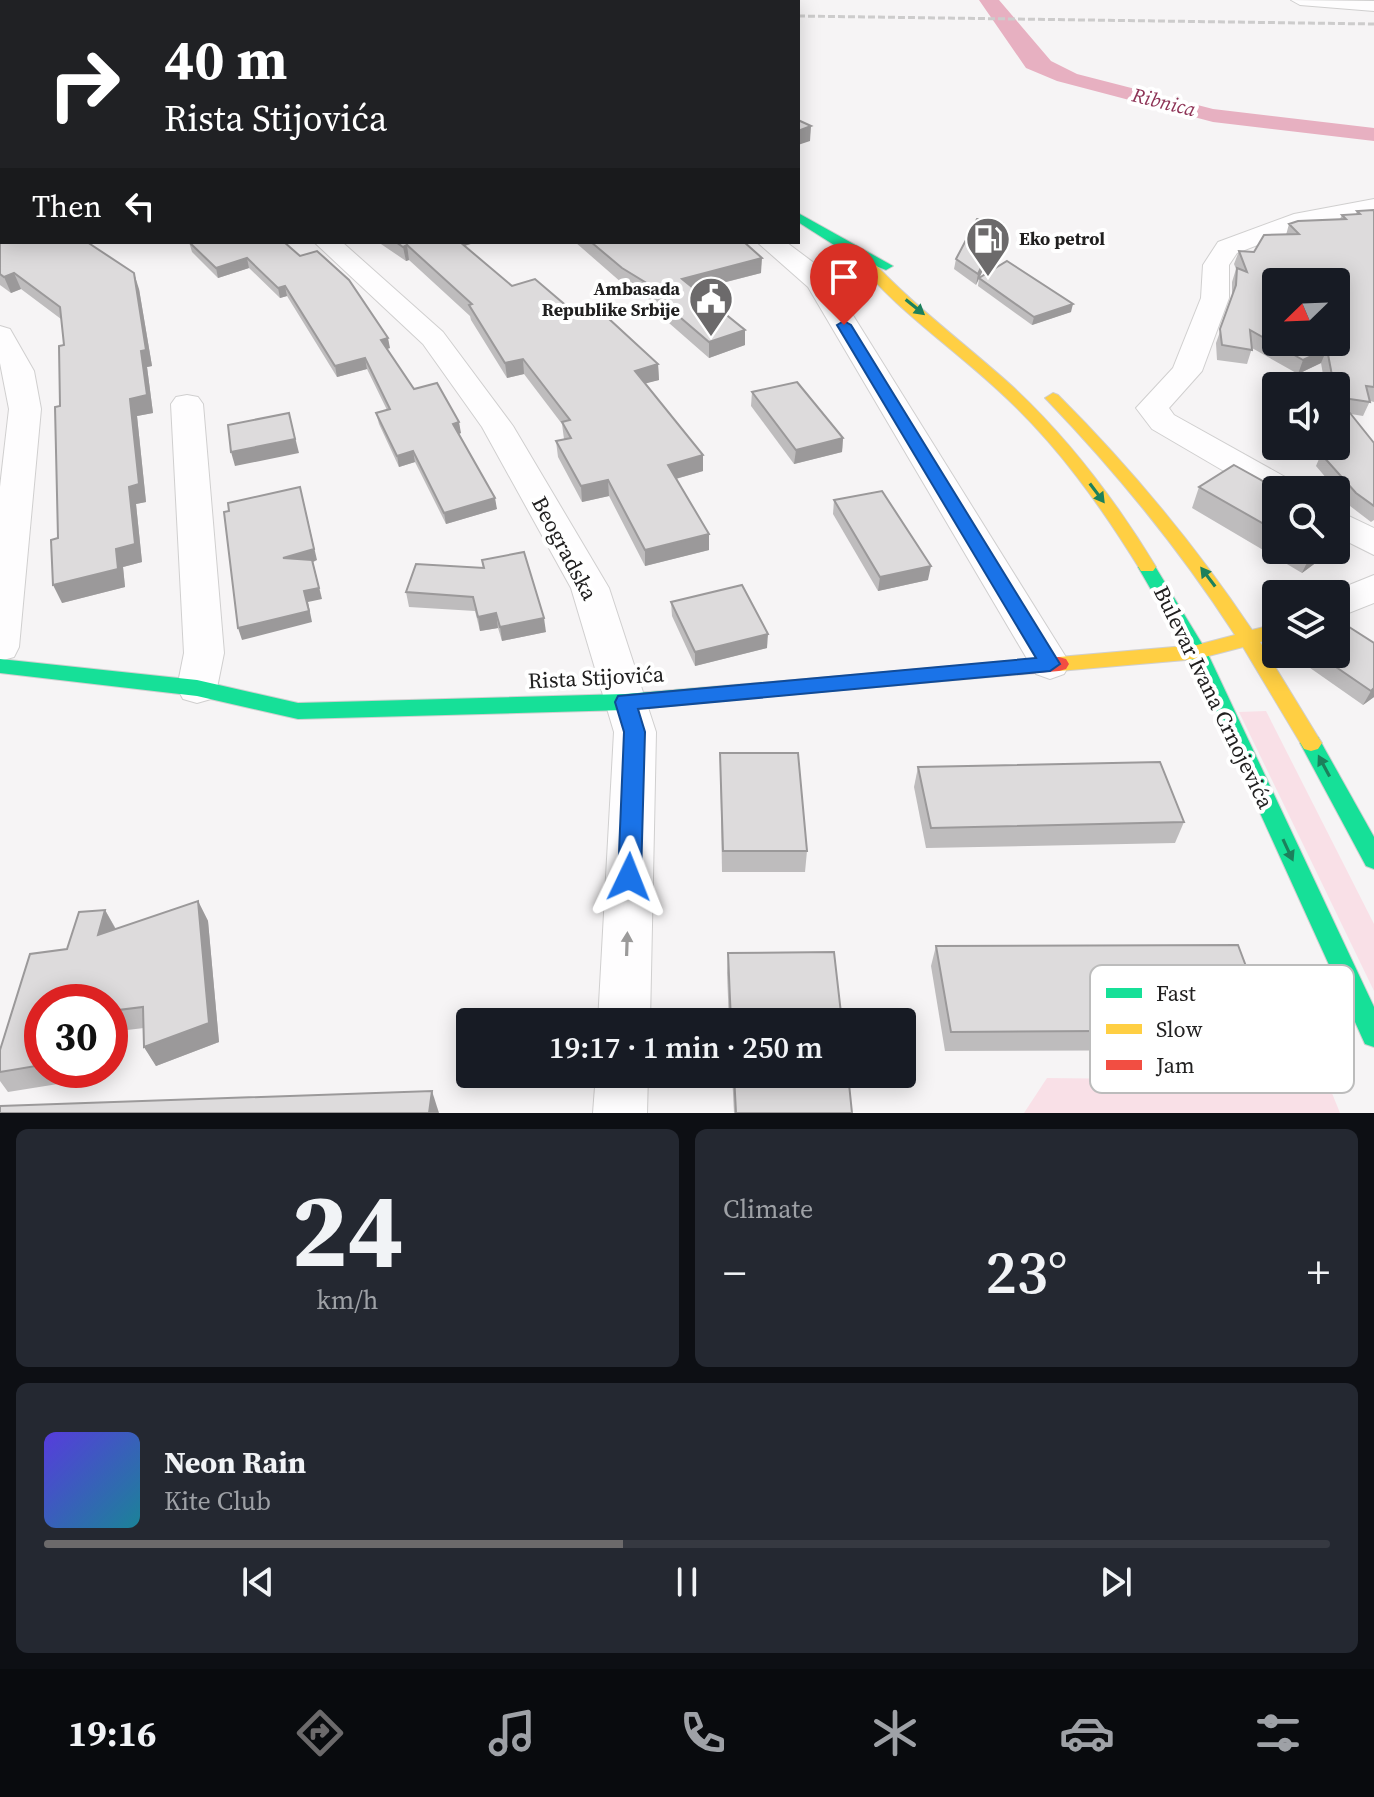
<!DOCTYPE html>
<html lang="en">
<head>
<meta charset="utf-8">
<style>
  :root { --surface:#171b24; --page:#242831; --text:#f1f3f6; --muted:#9ea1a6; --line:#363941; --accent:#6c6a6b }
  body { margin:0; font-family:"Source Serif 4",serif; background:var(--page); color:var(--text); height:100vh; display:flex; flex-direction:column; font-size:30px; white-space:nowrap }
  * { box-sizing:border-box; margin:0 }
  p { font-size:26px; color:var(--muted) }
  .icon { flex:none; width:44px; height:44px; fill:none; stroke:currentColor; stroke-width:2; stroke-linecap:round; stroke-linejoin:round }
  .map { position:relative; height:1113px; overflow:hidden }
  .details { display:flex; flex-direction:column; gap:16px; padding:16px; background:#0d0f14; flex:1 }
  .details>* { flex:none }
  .hud { position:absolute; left:0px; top:0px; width:800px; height:244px; box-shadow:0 4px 20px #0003; background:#202124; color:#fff; overflow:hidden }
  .needle { width:52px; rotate:247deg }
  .buttons { position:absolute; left:1262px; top:268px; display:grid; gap:16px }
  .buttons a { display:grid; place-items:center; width:88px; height:88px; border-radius:8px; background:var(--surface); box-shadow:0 4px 20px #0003; font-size:40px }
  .speed { position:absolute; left:24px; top:984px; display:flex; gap:16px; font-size:40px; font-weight:700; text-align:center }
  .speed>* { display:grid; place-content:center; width:104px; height:104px; border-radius:50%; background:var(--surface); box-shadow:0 4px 20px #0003; line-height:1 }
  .speed .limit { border:12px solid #d22; background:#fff; color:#111 }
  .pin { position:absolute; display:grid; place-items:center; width:68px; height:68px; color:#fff; margin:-82px -34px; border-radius:50% 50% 50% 0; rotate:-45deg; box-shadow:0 0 8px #0007 }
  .pin .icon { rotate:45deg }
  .me { position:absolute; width:88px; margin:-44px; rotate:2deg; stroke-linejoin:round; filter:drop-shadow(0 0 6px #0008) }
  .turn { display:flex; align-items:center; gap:28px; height:168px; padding:0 32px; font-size:36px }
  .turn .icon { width:104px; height:104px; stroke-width:2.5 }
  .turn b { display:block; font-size:56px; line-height:68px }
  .then { display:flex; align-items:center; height:76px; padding:0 32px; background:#0003; gap:16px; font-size:30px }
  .big { font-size:60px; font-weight:600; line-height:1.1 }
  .details .card { flex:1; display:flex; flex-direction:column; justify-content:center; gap:12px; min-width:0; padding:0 28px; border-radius:12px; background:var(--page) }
  .details .dial { align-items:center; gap:0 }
  .dial b { font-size:104px; line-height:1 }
  .song { display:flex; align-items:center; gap:24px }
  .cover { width:96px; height:96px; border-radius:12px; background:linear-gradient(135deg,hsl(250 70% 55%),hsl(190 70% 35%)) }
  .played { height:8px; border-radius:4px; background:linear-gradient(90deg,var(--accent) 45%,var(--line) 45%) }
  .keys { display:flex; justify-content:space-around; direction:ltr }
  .heat { display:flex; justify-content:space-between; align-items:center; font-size:44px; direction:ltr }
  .details .tiles { flex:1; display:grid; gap:16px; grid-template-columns:1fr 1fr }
  .card:last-child { grid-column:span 2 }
  .trip { position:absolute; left:456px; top:1008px; width:460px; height:80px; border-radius:8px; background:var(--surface); box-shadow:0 4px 20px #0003; font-weight:600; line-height:80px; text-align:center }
  .tabs { display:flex; height:128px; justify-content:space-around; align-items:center; background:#090b0e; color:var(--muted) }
  .tabs .icon { width:56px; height:56px }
  .tabs .selected { color:var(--accent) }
  .tabs b { font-size:36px; color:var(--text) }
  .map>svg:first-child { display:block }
</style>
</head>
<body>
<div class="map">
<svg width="1374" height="1113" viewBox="0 0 1374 1113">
  <rect width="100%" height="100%" fill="#f6f4f5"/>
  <g fill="#f9e0e7">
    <polygon points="1266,711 1374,924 1374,991 1239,712"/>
    <polygon points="1047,1078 1327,1081 1340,1113 1024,1113"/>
  </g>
  <polygon fill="#e7b0c1" points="979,0 999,0 1051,61 1077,74 1213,109 1374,128 1374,141 1213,122 1057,81 1026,68"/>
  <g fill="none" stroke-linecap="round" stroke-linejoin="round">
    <g stroke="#d0cfcf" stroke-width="2">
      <g id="street">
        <polygon points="1291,0 1374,1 1374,11 1300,5"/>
        <rect x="0" y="9" width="2" height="12"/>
        <polygon points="1374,199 1374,213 1309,225 1237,253 1229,265 1229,298 1202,371 1169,408 1174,415 1294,482 1299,490 1276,490 1276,499 1270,498 1152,429 1136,408 1173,368 1201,298 1203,265 1218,242 1294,214"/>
        <polygon points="314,242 342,242 443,332 513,426 609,588 656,732 650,1022 598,1022 614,732 571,588 482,427 423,344"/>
        <polygon points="757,242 786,242 822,269 831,280 1064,654 1070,664 1064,674 1050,679 1036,674 808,287"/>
        <polygon points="0,326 10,329 34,371 41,409 19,647 14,657 0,661 0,487 9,409 0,363"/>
        <polygon points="187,395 198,397 203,404 224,653 217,688 211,699 197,703 183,699 177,688 184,653 171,404 176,397"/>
        <polygon points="1336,510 1374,528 1374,555 1336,536"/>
        <polygon points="1374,575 1374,603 1336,618 1336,594 1327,594"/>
        <polygon points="596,1074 648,1074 647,1113 593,1113"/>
      </g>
    </g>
    <g stroke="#d0cfcf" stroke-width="2">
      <g id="fast">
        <polygon points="798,213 893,266 886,270 853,257 798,222"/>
        <polygon points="1147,561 1153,563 1207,652 1374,1007 1374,1047 1365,1044 1187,652 1138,567"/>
        <polygon points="0,659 197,680 298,703 625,694 830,677 837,679 840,684 837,689 830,691 625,710 298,719 197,696 0,673"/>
        <polygon points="1311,735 1318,737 1374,837 1374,869 1366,866 1300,743 1304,737"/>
      </g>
    </g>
    <g stroke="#d0cfcf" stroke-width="2">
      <g id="slow">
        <polygon points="349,0 380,0 380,1 350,2"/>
        <path d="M858,250L863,251C908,302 962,341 1012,386C1069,439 1116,501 1156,567L1153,571H1141C1101,506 1057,444 1000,392C951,346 893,308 851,254Z"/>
        <path d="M1053,393L1058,395C1131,468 1195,545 1252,630L1276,624V638L1260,642L1318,737L1322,743L1318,749L1311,751L1304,749L1243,647L1197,659L1059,671L1052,669L1049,664L1052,659L1059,657L1197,645L1235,635C1180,550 1118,474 1048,401L1045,398Z"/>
      </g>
    </g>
    <g stroke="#d0cfcf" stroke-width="2">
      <polygon id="jam" points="1059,657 1066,659 1069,664 1066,669 1059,671 830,691 823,689 820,684 823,679 830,677"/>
    </g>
    <use href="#street" fill="#fefdfe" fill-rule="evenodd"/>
    <use href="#fast" fill="#16e098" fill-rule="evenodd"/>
    <use href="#slow" fill="#ffcf43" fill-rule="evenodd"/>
    <use href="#jam" fill="#f24e42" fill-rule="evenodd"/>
    <polyline stroke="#cdcccc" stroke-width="3" stroke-dasharray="7 3" stroke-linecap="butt" points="798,16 1374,24"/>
  </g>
  <g fill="#bebcbd">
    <polygon points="0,210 139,289 152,366 147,367 153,413 137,416 146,502 136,504 142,562 123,567 125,587 62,603 58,538 60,406 64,345 61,319 21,289 11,293 0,285"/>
    <polygon points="1374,210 1374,402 1370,401 1363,416 1351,414 1374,443 1374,520 1371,522 1350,506 1316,466 1321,454 1330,453 1325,446 1336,446 1336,414 1343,413 1336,412 1336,386 1325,386 1321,363 1298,374 1252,348 1247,364 1217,360 1216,343 1232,298 1232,282 1236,269 1234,264 1239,251 1254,252 1286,235 1289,224 1340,219 1342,215 1356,214 1357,211"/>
    <polygon points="1000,233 976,285 954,269 956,259"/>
    <polygon points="189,242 284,242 390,348 387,349 414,389 461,433 459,434 497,509 446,524 415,462 399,467 379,424 376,413 387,410 367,369 337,377 287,296 280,298 249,268 218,278 192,252"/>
    <polygon points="378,242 477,242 465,246 512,286 576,314 658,364 659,380 645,383 703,455 703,471 676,479 709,534 709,550 645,566 609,496 582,502 558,457 556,441 564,439 562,424 524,374 507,378 471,320 470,316 409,260 406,261"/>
    <polygon points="575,242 744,242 761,273 696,290 745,345 709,358 661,316 661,307 622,283"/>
    <polygon points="979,278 1071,312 1032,325 978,286"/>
    <polygon points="752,392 843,438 842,452 794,464 751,406"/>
    <polygon points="1199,487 1276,490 1276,550 1333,550 1302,573 1192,508"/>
    <polygon points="834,500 928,580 878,591 833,514"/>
    <polygon points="482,560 546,632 502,641 498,628 480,631 475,611 409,607 406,592 483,568"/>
    <polygon points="671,602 767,648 695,666 672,616"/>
    <polygon points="1374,643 1374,697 1363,705 1303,663 1308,654 1336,654"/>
    <polygon points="720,753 807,851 805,872 722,872"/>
    <polygon points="918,767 1184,822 1175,843 926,848 914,787"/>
    <polygon points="198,901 208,921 219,1042 156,1066 144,1047 144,1028 110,1032 110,1002 42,1002 42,1070 90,1070 89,1079 8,1092 0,1081 0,1050 67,949 105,910 116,929"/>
    <polygon points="936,946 1270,1030 1258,1050 945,1051 931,966"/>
    <polygon points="728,953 842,1022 729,1022 727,973"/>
    <polygon points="732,1074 848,1074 852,1113 734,1113"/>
  </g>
  <g fill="#9b999a">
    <polygon points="811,126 810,141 798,145 798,131"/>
    <polygon points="2,127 2,139 0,140 0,128"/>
    <polygon points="1002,223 1000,233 976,285 978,274"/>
    <polygon points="452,242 477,242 453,249"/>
    <polygon points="407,245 409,260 406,261 403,247"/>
    <polygon points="247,258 249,268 218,278 216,268"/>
    <polygon points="762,258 761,273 682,293 682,279"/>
    <polygon points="14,273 21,289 11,293 4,277"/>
    <polygon points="134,273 139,289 152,366 147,367 153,413 137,416 146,502 136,504 142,562 123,567 125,587 62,603 53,585 116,549 129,487 130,399 141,351"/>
    <polygon points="285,286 287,296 280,298 278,288"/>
    <polygon points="1073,304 1071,312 1032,325 1034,317"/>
    <polygon points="745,330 745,345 709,358 709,342"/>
    <polygon points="388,338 390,348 383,350 381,340"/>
    <polygon points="1327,349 1321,363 1298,374 1303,360"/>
    <polygon points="365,358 367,369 337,377 335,366"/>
    <polygon points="523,359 524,374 507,378 505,363"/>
    <polygon points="658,364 659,380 636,386 635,371"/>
    <polygon points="289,413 299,453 235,466 231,452"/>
    <polygon points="459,422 461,433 455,435 453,424"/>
    <polygon points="843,438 842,452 794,464 796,450"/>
    <polygon points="413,451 415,462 399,467 397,456"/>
    <polygon points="703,455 703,471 668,481 668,465"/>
    <polygon points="608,480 609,496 582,502 581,486"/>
    <polygon points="495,498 497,509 446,524 444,513"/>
    <polygon points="303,499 317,560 313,562 322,599 308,602 312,622 242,640 238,628 283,558"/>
    <polygon points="1346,527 1336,547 1336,534"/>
    <polygon points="709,534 709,550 645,566 645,550"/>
    <polygon points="1314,550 1333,550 1302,573 1312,552"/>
    <polygon points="931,566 928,580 878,591 880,577"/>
    <polygon points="496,613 498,628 480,631 478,617"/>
    <polygon points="544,618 546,632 502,641 500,627"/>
    <polygon points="768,634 767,648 695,666 695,652"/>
    <polygon points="1374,688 1374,697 1363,705 1371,691"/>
    <polygon points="198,901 208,921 219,1042 156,1066 144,1047"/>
    <polygon points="105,910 116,930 98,935"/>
    <polygon points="83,1070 90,1070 89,1079"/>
    <polygon points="432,1091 439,1113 429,1113"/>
  </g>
  <g fill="#dddbdc" stroke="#9b999a" stroke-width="2" fill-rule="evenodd">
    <polygon points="0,22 2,22 2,127 0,128 0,57 1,56 1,44 0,43"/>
    <polygon points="798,120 811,126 798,131"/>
    <polygon points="2,209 2,242 72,242 74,243 87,242 134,273 146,350 141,351 147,395 130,399 139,484 129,487 135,544 116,549 118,569 53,585 51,540 58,538 55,407 60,406 59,346 64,345 60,307 14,273 4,277 0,274 0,210"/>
    <path d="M1374,210V387L1366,386L1370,402L1336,397V386H1334L1327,349L1303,360L1250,330L1252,350L1222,345L1220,329L1236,285L1237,268L1247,272L1239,251L1254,252L1264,235L1299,234L1289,224L1298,221L1346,219L1342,215L1360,214L1357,211ZM1276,282H1336V342H1276Z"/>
    <polygon points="977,219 1002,223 978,274 956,259"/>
    <polygon points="189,242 284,242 300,256 317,251 349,280 388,338 381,340 414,389 437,383 459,422 453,424 495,498 444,513 413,451 397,456 376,413 390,409 365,358 335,366 285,286 278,288 247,258 216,268"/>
    <polygon points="396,242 460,242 512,286 535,279 576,314 596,307 658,364 635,371 703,455 668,465 709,534 645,550 608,480 581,486 556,441 571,438 562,422 570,420 523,359 505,363 469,305 472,304 407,245 403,247"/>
    <polygon points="591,242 744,242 762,258 682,279 745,330 709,342 661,301 671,298 622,268"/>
    <polygon points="1007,261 1073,304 1034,317 979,278"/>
    <polygon points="797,382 843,438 796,450 752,392"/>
    <polygon points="289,413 295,439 231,452 228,425"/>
    <polygon points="1350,413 1374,443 1374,506 1356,493 1321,454 1344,451 1336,441 1336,414"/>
    <polygon points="1234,465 1279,490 1276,490 1276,531 1199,487"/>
    <polygon points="300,487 314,549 283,558 312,560 319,588 304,591 309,611 238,628 224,512 229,511 228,503"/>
    <polygon points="882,491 931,566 880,577 834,500"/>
    <polygon points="1336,522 1346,527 1336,534"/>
    <polygon points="524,552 544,618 500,627 496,613 478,617 473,597 406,592 416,564 484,568 482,560"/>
    <polygon points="742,585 768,634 695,652 671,602"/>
    <polygon points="1346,625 1374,643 1374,688 1371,691 1317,654 1336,654 1336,632"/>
    <polygon points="720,753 798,753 807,851 723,851"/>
    <polygon points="1160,762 1184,822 931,828 918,767"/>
    <polygon points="198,901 209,1023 144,1047 143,1007 110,1011 110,1002 42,1002 42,1065 0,1072 0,1050 30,954 67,949 79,912 105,910 98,935"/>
    <polygon points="1238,945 1270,1030 951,1032 936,946"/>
    <polygon points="834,952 842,1022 731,1022 728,953"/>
    <polygon points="734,1074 848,1074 852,1113 736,1113"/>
    <polygon points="432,1091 429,1113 0,1113 0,1106"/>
  </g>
  <defs><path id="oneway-solid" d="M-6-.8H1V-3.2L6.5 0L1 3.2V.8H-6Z" transform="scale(2)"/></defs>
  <g fill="#1c805c">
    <use href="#oneway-solid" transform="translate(915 307) rotate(39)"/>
    <use href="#oneway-solid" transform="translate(1097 493) rotate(53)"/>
    <use href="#oneway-solid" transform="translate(1208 577) rotate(-127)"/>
    <use href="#oneway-solid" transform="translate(1324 766) rotate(-118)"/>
    <use href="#oneway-solid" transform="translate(1288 850) rotate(65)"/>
  </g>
  <use fill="#9b9a9a" href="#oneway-solid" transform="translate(627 944) rotate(-88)"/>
  <polygon fill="#1a73e8" stroke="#114b97" stroke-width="2" points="844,321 851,325 1060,664 1050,671 638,709 645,732 641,877 638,884 629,887 621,884 618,877 624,732 615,702 618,696 1036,658 837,325"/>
  <defs>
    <g id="fuel-pin" transform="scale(2.3)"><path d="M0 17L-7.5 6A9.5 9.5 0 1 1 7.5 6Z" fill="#6c6a6b" stroke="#fff"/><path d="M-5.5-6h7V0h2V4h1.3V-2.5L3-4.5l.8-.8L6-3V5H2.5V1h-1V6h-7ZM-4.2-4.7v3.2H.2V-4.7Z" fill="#fff"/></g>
    <g id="civic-pin" transform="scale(2.3)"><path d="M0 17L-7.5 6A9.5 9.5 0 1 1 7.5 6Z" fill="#6c6a6b" stroke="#fff"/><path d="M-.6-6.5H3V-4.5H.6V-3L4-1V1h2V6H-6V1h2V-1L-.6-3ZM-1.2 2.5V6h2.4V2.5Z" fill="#fff"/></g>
  </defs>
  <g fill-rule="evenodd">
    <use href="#fuel-pin" x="988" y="239"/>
    <use href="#civic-pin" x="711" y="299"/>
  </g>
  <g text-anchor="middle" stroke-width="8" stroke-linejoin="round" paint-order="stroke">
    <g font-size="18" font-weight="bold" fill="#212020" stroke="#fff" text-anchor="start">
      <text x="1019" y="245">Eko petrol</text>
      <text x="680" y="295" text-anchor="end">Ambasada<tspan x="680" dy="21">Republike Srbije</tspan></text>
    </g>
    <g font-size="20" font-style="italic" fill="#8d3255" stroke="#fff">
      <text transform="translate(1164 102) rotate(14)" y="7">Ribnica</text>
    </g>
    <g font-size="22" fill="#212020" stroke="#fff">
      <text transform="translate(565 548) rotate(62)" y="8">Beogradska</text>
      <text transform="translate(596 677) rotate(-3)" y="8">Rista Stijovića</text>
      <text transform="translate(1214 697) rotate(64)" y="8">Bulevar Ivana Crnojevića</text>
    </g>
  </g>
  <rect x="1090" y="965" width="264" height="128" rx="12" fill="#fff" stroke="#bcbcbc" stroke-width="2"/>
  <rect x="1106" y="988" width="36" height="10" fill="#16e098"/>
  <rect x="1106" y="1024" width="36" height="10" fill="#ffcf43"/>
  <rect x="1106" y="1060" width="36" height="10" fill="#f24e42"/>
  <g font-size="22" fill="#212020">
    <text x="1156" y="1001">Fast</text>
    <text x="1156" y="1037">Slow</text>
    <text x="1156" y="1073">Jam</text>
  </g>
</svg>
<div class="buttons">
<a><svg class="needle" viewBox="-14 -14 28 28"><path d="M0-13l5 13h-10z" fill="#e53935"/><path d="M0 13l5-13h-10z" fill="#9ea1a6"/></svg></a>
<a><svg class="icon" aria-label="sound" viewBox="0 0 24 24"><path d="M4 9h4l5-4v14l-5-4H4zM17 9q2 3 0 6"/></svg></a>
<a><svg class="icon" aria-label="search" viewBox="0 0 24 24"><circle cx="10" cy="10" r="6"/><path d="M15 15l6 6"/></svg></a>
<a><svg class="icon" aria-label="layers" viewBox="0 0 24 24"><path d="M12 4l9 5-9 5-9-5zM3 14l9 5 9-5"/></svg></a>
</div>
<div class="speed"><div class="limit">30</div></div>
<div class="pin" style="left:844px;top:325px;background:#d93025"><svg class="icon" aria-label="arrive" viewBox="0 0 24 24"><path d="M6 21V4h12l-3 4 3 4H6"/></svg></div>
<svg class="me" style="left:629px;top:877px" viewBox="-20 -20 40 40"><path d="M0-17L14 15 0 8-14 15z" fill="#1a73e8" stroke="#fff" stroke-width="4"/></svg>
<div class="trip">19:17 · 1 min · 250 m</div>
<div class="hud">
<div class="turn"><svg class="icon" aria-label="right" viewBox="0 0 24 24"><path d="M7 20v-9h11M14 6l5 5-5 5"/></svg><div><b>40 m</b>Rista Stijovića</div></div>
<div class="then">Then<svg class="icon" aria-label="left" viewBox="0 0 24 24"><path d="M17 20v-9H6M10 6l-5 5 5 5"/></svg></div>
</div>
</div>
<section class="details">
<div class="tiles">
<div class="card dial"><b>24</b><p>km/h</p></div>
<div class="card"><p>Climate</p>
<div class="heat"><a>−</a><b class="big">23°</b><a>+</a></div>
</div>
<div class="card">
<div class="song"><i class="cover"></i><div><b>Neon Rain</b><p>Kite Club</p></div></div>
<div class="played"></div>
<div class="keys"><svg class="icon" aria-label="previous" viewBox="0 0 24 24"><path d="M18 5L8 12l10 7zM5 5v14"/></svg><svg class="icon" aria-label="pause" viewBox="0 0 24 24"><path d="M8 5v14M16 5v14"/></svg><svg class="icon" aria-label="next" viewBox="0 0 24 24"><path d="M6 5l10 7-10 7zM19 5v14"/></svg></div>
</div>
</div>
</section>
<nav class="tabs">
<b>19:16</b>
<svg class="icon selected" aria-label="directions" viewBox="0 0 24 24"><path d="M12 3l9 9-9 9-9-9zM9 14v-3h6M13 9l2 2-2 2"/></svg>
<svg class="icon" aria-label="music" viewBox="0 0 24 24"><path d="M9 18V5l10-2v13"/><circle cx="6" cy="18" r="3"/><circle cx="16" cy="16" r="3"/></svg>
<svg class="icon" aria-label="phone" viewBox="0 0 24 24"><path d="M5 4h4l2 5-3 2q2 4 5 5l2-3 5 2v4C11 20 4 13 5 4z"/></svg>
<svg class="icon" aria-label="climate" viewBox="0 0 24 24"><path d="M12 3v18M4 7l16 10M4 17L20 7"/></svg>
<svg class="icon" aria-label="car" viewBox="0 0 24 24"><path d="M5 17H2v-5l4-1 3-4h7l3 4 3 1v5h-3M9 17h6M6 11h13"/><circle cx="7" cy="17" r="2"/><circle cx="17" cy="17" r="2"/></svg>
<svg class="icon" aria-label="filters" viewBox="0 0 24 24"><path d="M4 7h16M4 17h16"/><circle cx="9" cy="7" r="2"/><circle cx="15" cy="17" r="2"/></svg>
</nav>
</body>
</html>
